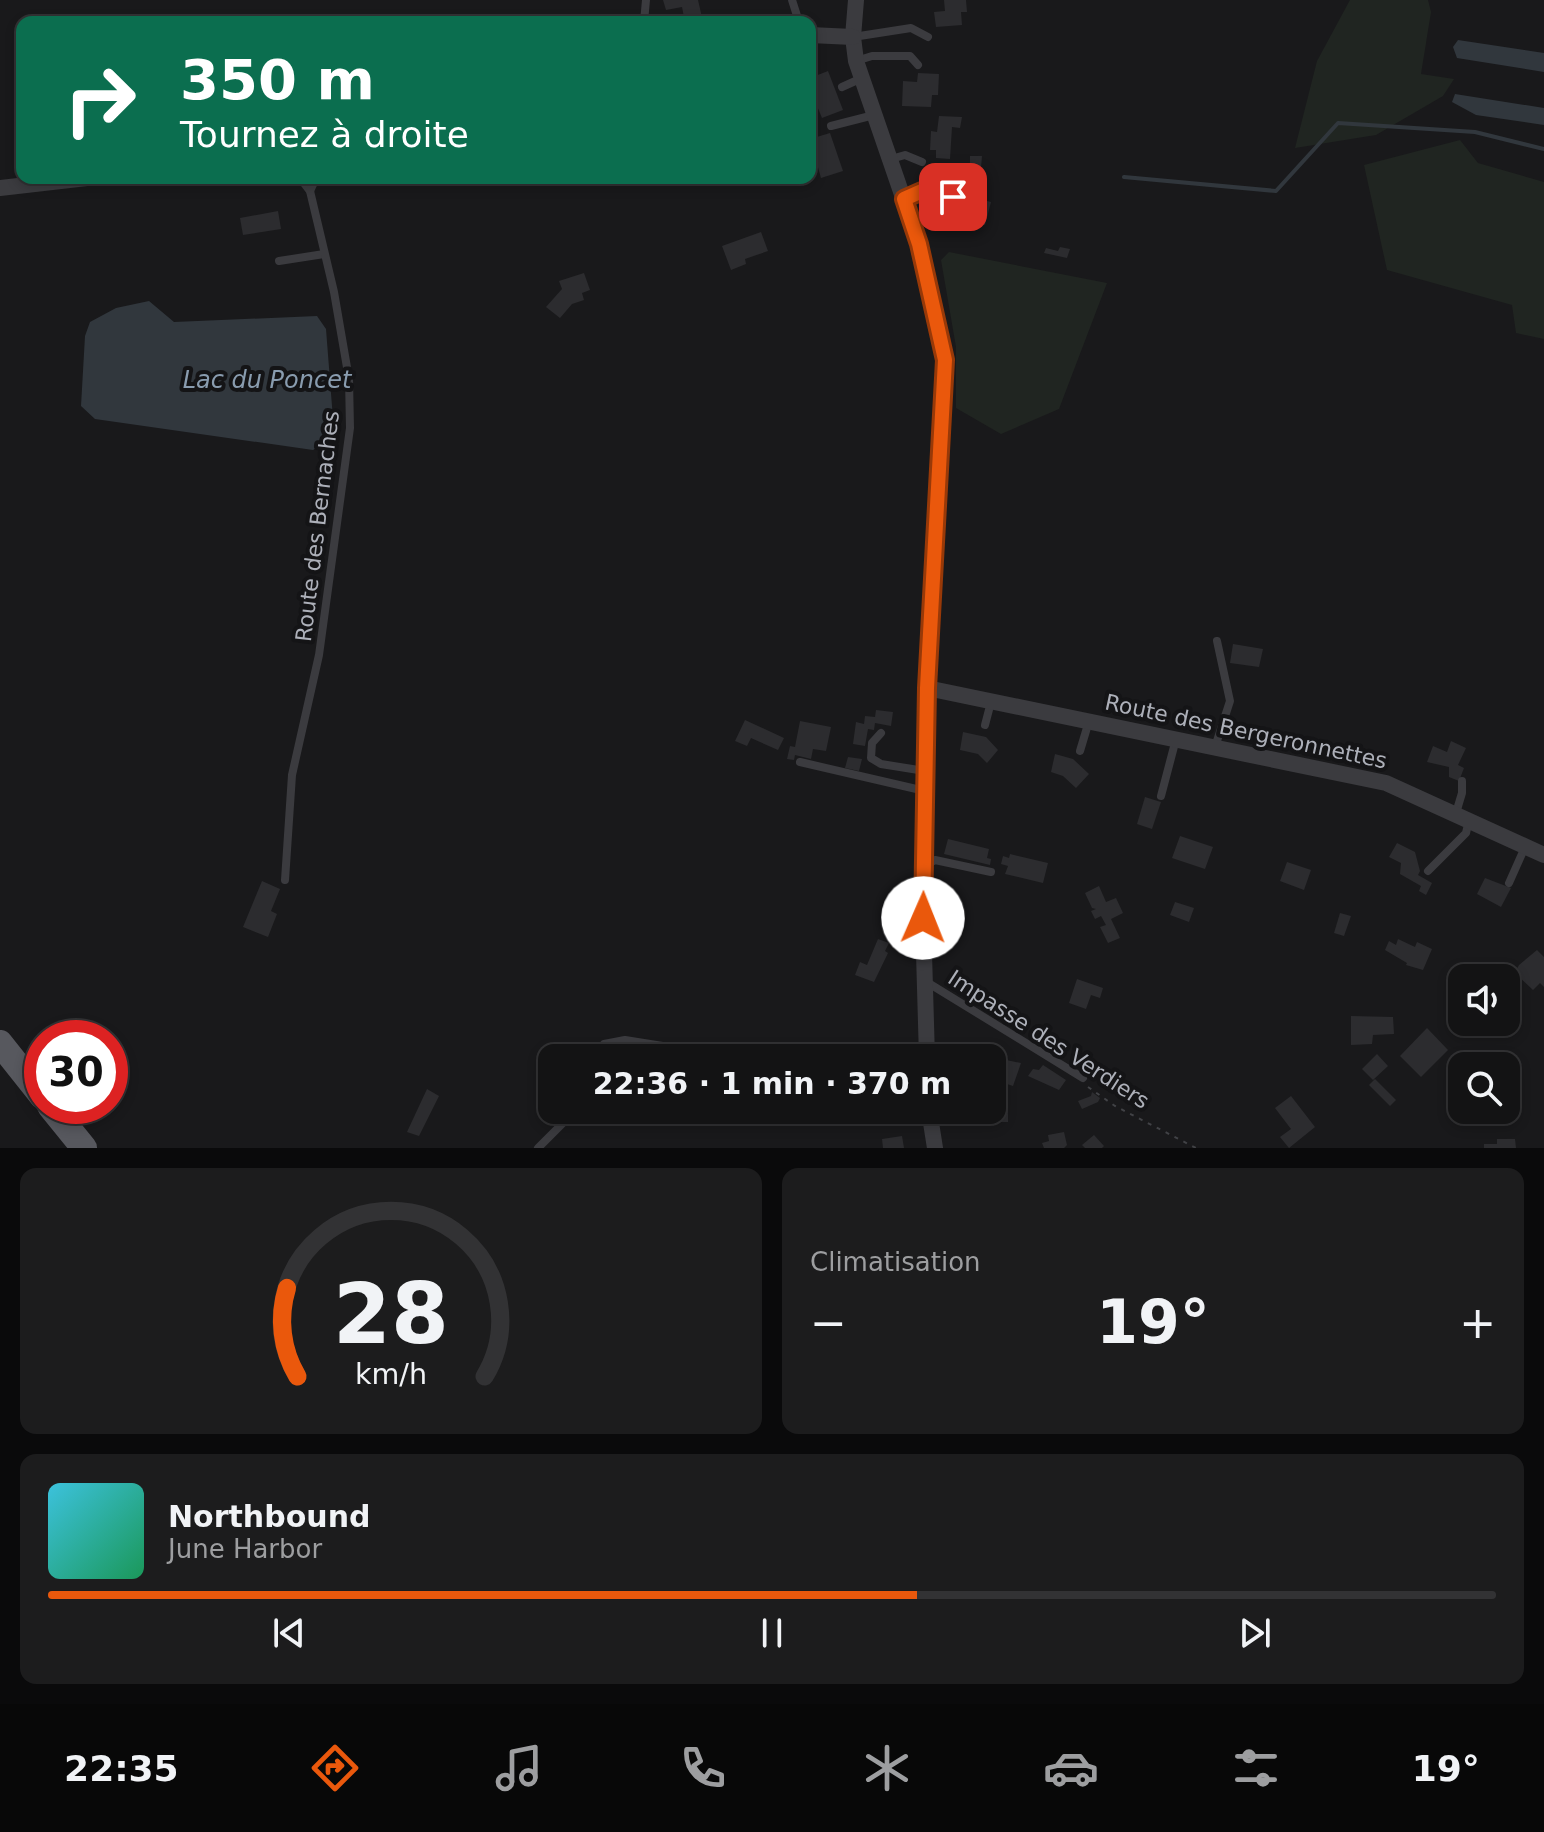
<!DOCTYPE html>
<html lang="fr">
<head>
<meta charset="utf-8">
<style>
  :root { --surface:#131314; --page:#1c1c1d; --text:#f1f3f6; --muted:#9d9ea0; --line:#323234; --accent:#ea580c }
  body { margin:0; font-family:"DejaVu Sans",sans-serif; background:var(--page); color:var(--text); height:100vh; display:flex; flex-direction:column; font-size:30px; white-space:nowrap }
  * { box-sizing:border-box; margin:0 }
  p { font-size:26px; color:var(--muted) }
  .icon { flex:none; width:44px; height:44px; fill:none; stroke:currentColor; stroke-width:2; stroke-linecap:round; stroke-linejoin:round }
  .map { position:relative; height:1148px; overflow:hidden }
  .panel { display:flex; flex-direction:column; gap:20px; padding:20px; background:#0a0a0b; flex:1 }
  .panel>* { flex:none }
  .top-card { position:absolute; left:16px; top:16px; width:800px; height:168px; border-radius:16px; box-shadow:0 4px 12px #0003,0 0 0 2px var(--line); background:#0b6e4f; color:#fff; overflow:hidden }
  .controls { position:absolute; left:1448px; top:964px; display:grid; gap:16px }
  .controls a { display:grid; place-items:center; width:72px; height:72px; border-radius:16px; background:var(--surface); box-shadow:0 4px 12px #0003,0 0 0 2px var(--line); font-size:40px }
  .speed { position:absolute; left:24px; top:1020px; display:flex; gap:16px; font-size:40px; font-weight:700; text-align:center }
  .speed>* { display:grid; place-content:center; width:104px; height:104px; border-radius:50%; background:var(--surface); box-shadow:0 4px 12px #0003,0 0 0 2px var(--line); line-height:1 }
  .speed .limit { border:12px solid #d22; background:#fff; color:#111 }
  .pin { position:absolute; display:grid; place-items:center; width:68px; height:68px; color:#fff; margin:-34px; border-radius:16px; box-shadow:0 4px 12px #0006 }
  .me { position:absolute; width:88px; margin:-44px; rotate:1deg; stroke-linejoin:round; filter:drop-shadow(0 0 6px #0008) }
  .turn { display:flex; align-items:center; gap:28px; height:168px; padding:0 32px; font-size:36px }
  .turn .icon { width:104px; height:104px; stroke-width:2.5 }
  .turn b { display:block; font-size:56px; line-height:68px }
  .big { font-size:60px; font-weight:600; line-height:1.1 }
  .panel .widget { flex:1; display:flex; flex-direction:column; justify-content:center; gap:12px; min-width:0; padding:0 28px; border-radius:16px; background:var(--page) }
  .panel .dial { align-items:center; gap:0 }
  .dial svg { height:208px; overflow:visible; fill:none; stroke:var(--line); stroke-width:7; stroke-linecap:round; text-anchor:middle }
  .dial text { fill:var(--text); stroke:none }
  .song { display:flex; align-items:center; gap:24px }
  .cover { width:96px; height:96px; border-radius:12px; background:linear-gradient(135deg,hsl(190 70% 55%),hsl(150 70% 35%)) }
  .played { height:8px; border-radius:4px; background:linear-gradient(90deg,var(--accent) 60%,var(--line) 60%) }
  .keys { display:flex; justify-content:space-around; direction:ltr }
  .heat { display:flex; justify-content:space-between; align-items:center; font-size:44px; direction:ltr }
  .panel .tiles { flex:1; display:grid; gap:20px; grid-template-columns:1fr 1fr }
  .widget:last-child { grid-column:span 2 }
  .trip { position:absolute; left:538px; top:1044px; width:468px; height:80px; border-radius:16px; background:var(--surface); box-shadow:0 4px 12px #0003,0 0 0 2px var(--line); font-weight:600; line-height:80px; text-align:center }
  .tab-bar { display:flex; height:128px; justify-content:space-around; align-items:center; background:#080808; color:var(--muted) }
  .tab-bar .icon { width:56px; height:56px }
  .tab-bar .current { color:var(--accent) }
  .tab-bar b { font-size:36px; color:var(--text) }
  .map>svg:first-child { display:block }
</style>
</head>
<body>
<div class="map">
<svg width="1544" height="1148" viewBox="0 0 1544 1148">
  <rect width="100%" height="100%" fill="#19191b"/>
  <g fill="#202521">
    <polygon points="1350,0 1428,0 1431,12 1421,74 1454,79 1443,96 1376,135 1295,148 1317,61"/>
    <polygon points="1460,140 1478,163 1544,182 1544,339 1516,333 1512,305 1387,270 1364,165"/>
    <polygon points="949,252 1107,283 1059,409 1001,434 956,408 956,347 941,260"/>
  </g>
  <g fill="#31373d">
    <polygon points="1458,40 1544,53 1544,72 1457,58 1453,47"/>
    <polygon points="1455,94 1544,108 1544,125 1476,115 1452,102"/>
    <polygon points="149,301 174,322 317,316 326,329 333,419 330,438 313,450 95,419 81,406 85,336 90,322 116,308"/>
  </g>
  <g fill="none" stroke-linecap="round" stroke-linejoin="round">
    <polyline stroke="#31373d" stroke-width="4" points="1124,177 1276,191 1338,123 1475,132 1544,149"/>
  </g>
  <g fill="#2c2c2f">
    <polygon points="663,0 698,0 703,22 685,22 682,7 666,10"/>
    <polygon points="944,0 966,0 967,12 961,12 962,25 936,27 934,12 945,11"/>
    <polygon points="828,71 843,110 822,118 810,89 810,78"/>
    <polygon points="918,73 939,74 938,95 932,95 931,107 902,106 903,81 917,82"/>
    <polygon points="939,116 962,117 960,128 952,127 950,159 936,158 936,150 930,150 931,131 937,132"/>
    <polygon points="830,133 843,171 821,178 810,139"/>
    <polygon points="970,156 982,156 981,168 970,168"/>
    <polygon points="976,198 991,202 985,225 970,221"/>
    <polygon points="278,211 281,229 243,235 240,218"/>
    <polygon points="761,232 768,251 745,259 746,264 731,270 722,246"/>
    <polygon points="1060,247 1070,249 1067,258 1044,253 1046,248 1058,251"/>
    <polygon points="584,273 590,290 582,293 584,300 572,304 560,318 546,307 562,289 559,281"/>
    <polygon points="1233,644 1263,649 1259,667 1230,663"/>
    <polygon points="876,710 893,712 891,726 875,723 874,730 868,729 865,746 853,744 856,722 864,724 865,716 875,717"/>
    <polygon points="745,720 784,738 778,750 751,738 747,746 735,741"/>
    <polygon points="800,721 831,727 826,751 813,749 811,759 795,755 794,760 787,759 790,746 795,747"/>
    <polygon points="963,732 986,737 998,750 987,763 978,754 960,750"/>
    <polygon points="1451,741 1466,748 1458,765 1464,768 1459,781 1449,777 1449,767 1427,762 1433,746 1447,752"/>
    <polygon points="1055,754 1073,759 1089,774 1076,788 1063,776 1051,772"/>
    <polygon points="848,757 862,759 859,771 845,768"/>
    <polygon points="1145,797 1161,802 1152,829 1137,824"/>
    <polygon points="1180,836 1213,847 1205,869 1172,858"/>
    <polygon points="948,839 989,849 987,858 991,859 990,865 944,854"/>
    <polygon points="1397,843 1415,852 1420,871 1418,875 1432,883 1426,895 1419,891 1421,886 1400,874 1401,863 1389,857"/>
    <polygon points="1010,854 1048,863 1043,883 1005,874 1008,866 1001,864 1003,856 1009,858"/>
    <polygon points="1287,862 1311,870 1304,890 1280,881"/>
    <polygon points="1485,878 1511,888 1501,907 1477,894"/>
    <polygon points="262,881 280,889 271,911 277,914 268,937 243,927"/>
    <polygon points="1099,886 1106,902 1116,898 1123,913 1111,919 1120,938 1108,943 1100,927 1106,925 1101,916 1095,919 1091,911 1096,909 1092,908 1085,893"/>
    <polygon points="1175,902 1194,908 1189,922 1170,915"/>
    <polygon points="1340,913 1351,916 1344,936 1334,933"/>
    <polygon points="878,939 889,943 885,951 888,953 874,982 855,975 860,962 867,965"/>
    <polygon points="1398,939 1415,947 1417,942 1432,949 1423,970 1406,965 1407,963 1385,950 1389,941 1396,945"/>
    <polygon points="1537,950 1544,957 1544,987 1540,983 1533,990 1515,973 1519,965"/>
    <polygon points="1077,979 1103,988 1100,998 1091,995 1086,1009 1069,1003"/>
    <polygon points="1462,986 1462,1013 1448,999"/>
    <polygon points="1351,1016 1393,1017 1394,1034 1373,1035 1372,1044 1351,1045"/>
    <polygon points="1427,1028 1448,1050 1421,1077 1400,1056"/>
    <polygon points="1377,1054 1388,1066 1373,1080 1362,1069"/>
    <polygon points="992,1057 1021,1063 1013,1086 992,1079"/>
    <polygon points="1043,1065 1066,1080 1059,1090 1028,1076 1033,1069 1039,1070"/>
    <polygon points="1375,1079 1396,1100 1390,1106 1369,1085"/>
    <polygon points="427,1089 439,1096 419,1136 407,1132"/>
    <polygon points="1092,1092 1100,1098 1098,1102 1082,1109 1078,1101 1091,1096"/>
    <polygon points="1291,1096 1315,1127 1289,1148 1280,1137 1291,1129 1275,1108"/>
    <polygon points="992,1105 1008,1106 1008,1122 985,1122 986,1110 992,1110"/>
    <polygon points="1064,1132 1067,1145 1064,1148 1044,1148 1042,1143 1049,1141 1048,1135"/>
    <polygon points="1094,1135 1104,1146 1102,1148 1085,1148 1082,1145"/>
    <polygon points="902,1136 904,1148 883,1148 882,1139"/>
    <polygon points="1497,1139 1515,1139 1516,1148 1484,1148 1484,1144 1497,1144"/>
  </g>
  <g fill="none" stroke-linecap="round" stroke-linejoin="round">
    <polyline stroke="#414246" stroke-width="2" stroke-dasharray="4 6" stroke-linecap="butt" points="1088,1087 1115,1106 1196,1148"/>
    <g stroke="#3b3b3f" stroke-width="8">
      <polyline points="792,0 799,22"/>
      <polyline points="644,22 646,0"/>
      <polyline points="853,37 911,28 928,37"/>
      <polyline points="856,61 872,56 910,56 918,65"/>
      <polyline points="842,87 862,78"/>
      <polyline points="831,126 874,115"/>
      <polyline points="891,159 905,155 922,162"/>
      <polyline points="300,178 310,191"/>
      <polyline points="904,199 922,191 953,197"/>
      <polyline points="279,261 324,254"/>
      <polyline points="985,725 991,702"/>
      <polyline points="881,733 872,743 871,758 881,764 925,771"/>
      <polyline points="1215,747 1230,701 1217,641"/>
      <polyline points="1080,751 1089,721"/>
      <polyline points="800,762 925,791"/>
      <polyline points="1161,796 1176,739"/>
      <polyline points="1456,813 1462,793 1462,781"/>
      <polyline points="924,867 935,860 991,872"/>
      <polyline points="1428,871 1466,833 1469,820"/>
      <polyline points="285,880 292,775 319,655 350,428 349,379 334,292 310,191 316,178"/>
      <polyline points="1509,883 1525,847"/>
      <polyline points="925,981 1083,1078"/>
      <polyline points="595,1058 604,1044 625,1040 738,1058"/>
      <polyline points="538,1148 567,1119 583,1110"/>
    </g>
    <g stroke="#3b3b3f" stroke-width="16">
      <polyline points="856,0 853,37 856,61 919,244 945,360 927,688 923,918 927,1058"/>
      <polyline points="810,35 853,37"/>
      <polyline points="0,188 87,178"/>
      <polyline points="927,688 1386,783 1544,855"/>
      <polyline points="929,1110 935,1148"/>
    </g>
    <g stroke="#57585e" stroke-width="26">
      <polyline points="0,1043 42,1096"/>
      <polyline points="50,1106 84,1148"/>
    </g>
  </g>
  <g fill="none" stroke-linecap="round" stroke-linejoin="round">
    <g stroke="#983908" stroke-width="20">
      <polyline id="route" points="923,918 927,688 945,360 919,244 904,199 922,191 953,197"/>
    </g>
    <use href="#route" stroke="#ea580c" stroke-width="14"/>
  </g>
  <g text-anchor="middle" stroke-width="8" stroke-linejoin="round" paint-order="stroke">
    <g font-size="22" fill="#adb0b9" stroke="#141416">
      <text transform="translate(317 526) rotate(-83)" y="8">Route des Bernaches</text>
      <text transform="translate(1246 731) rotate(12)" y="8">Route des Bergeronnettes</text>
      <text transform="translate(1049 1039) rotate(33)" y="8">Impasse des Verdiers</text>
    </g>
    <g font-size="24" font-style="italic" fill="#899caf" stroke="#141416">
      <text x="267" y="388">Lac du Poncet</text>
    </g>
  </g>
</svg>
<div class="controls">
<a><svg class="icon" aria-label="sound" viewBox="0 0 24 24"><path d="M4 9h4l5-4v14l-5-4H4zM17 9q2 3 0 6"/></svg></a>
<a><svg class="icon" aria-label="search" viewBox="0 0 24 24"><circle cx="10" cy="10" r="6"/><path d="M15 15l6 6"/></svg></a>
</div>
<div class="speed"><div class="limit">30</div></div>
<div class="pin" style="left:953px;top:197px;background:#d93025"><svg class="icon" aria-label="arrive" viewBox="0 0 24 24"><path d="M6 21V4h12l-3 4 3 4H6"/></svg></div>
<svg class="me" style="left:923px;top:918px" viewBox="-20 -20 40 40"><circle r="19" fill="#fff"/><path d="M0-13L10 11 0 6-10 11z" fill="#ea580c"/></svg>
<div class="trip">22:36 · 1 min · 370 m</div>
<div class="top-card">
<div class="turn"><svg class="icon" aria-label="right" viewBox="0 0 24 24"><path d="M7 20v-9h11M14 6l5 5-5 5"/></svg><div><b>350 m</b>Tournez à droite</div></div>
</div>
</div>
<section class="panel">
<div class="tiles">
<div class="widget dial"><svg viewBox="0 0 100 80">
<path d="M14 69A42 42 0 1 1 86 69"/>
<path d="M14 69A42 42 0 0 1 10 35" stroke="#ea580c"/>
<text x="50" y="56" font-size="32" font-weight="700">28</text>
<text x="50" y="72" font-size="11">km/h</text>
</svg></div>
<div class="widget"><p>Climatisation</p>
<div class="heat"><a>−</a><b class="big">19°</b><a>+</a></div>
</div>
<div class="widget">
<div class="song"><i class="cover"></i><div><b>Northbound</b><p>June Harbor</p></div></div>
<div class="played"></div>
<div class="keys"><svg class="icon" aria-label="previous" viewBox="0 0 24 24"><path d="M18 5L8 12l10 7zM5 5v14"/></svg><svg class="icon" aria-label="pause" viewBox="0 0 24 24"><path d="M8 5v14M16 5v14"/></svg><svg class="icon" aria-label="next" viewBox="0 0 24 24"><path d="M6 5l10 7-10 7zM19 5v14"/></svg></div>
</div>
</div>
</section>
<nav class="tab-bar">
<b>22:35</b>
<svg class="icon current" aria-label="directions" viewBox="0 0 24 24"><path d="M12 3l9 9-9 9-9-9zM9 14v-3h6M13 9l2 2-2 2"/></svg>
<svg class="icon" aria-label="music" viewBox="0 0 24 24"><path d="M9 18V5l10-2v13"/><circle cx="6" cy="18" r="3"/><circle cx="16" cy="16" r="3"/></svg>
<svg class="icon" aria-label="phone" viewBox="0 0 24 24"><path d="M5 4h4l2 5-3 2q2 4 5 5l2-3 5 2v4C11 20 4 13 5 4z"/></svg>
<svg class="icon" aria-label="climate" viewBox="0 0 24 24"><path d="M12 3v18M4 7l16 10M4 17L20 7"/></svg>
<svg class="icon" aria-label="car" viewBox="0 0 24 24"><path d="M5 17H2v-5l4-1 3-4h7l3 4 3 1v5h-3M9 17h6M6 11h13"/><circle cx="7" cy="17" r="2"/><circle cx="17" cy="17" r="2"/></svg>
<svg class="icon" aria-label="filters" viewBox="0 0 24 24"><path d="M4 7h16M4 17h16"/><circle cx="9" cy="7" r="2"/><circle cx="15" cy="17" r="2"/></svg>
<b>19°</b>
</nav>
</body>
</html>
